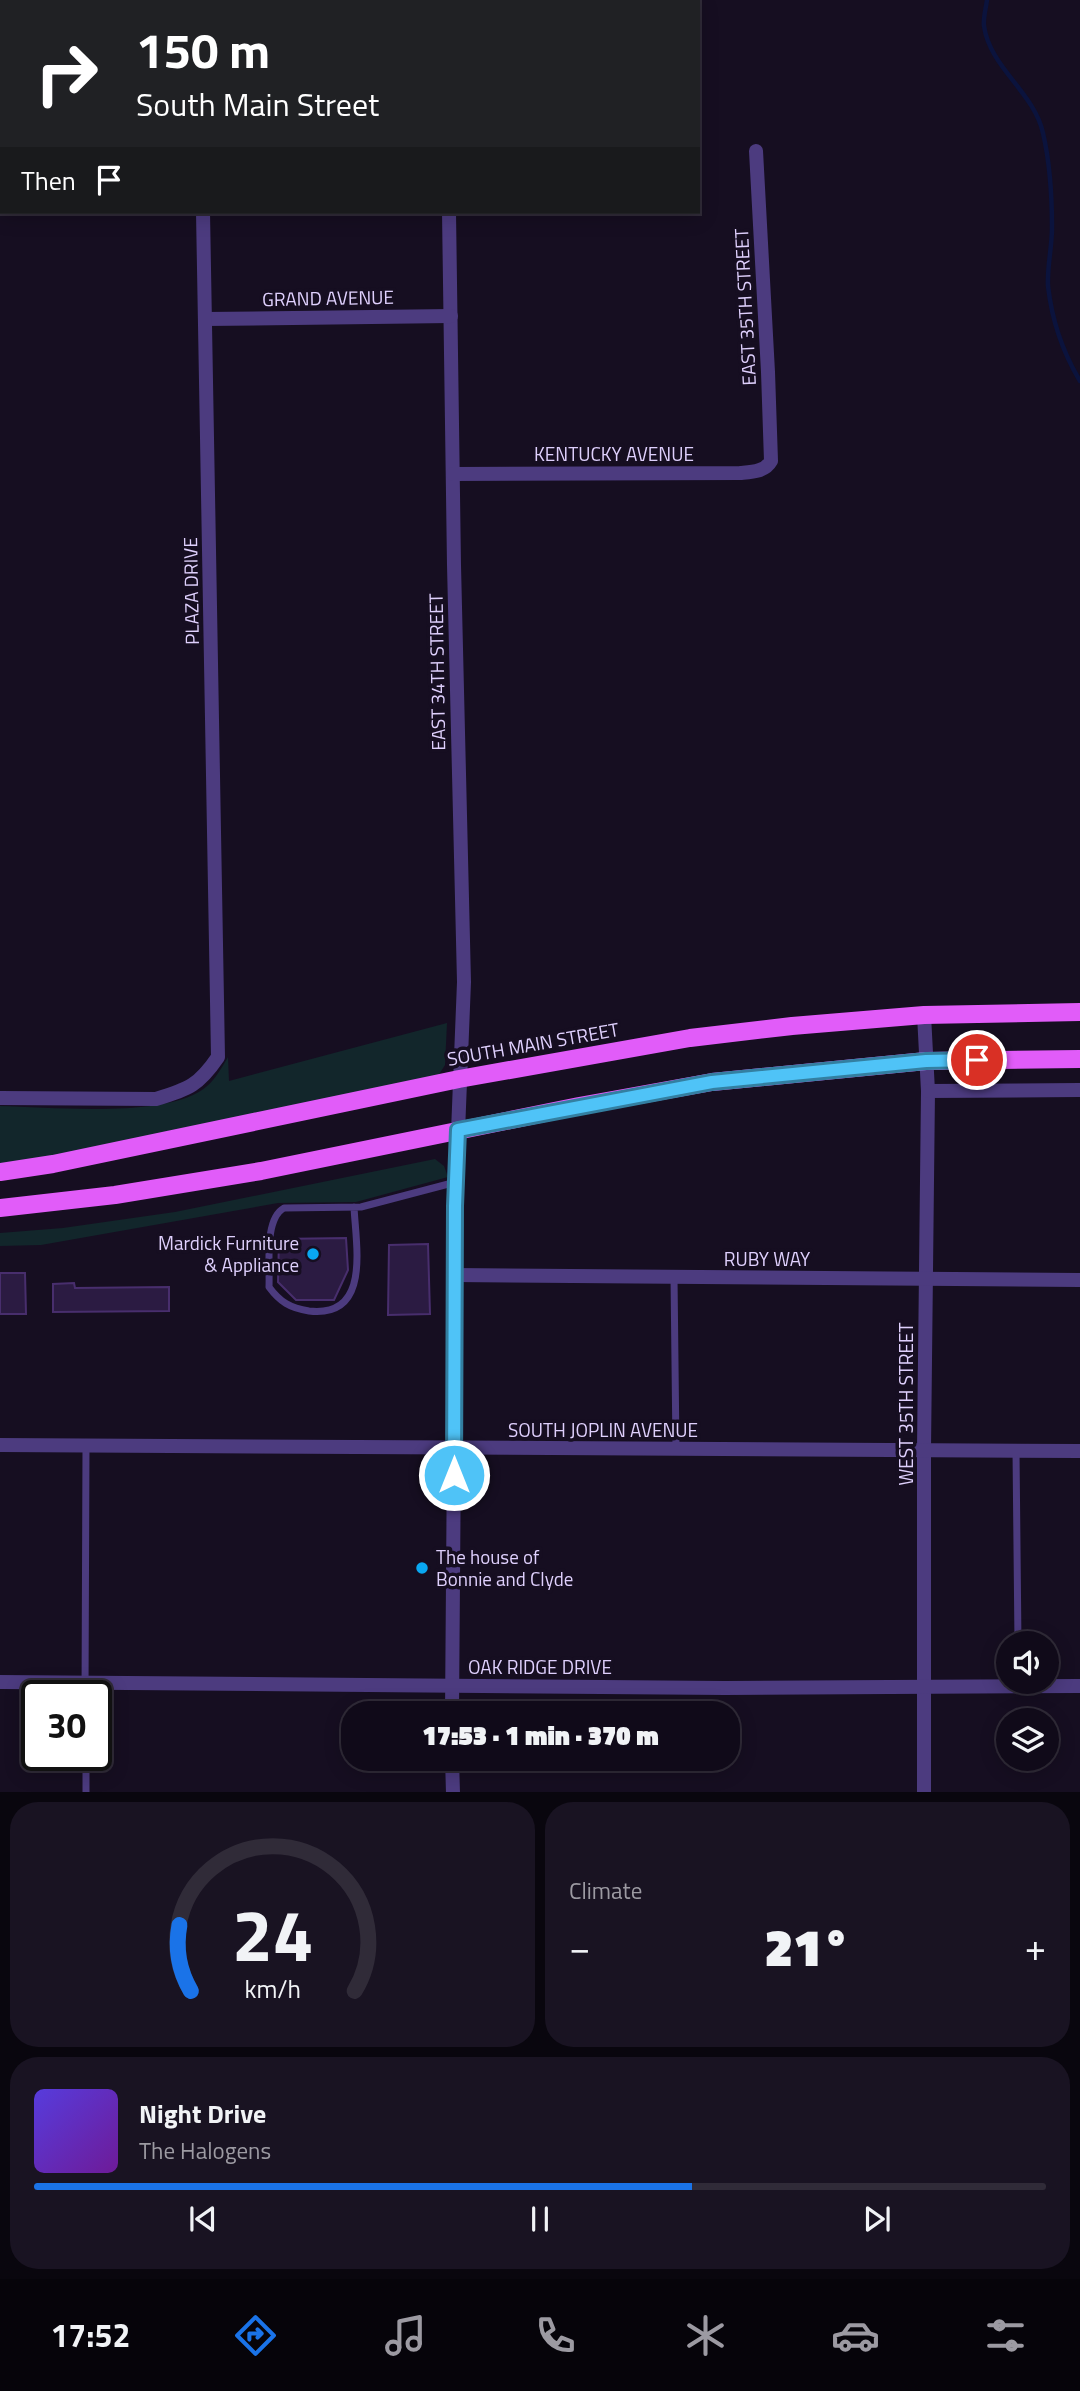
<!DOCTYPE html>
<html lang="en">
<head>
<meta charset="utf-8">
<style>
  :root { --surface:#100a19; --page:#191322; --text:#f1f3f6; --muted:#9c9aa2; --line:#302b38; --accent:#1a73e8 }
  body { margin:0; font-family:"Titillium Web",sans-serif; background:var(--page); color:var(--text); height:100vh; display:flex; flex-direction:column; font-size:26px; white-space:nowrap }
  * { box-sizing:border-box; margin:0 }
  p { font-size:23px; color:var(--muted) }
  .icon { flex:none; width:38px; height:38px; fill:none; stroke:currentColor; stroke-width:2; stroke-linecap:round; stroke-linejoin:round }
  .map { position:relative; height:1792px; overflow:hidden }
  .panel { display:flex; flex-direction:column; gap:10px; padding:10px; background:#09060e; flex:1 }
  .panel>* { flex:none }
  .banner { position:absolute; left:0px; top:0px; width:700px; height:214px; box-shadow:0 4px 18px #0003,0 0 0 2px var(--line); background:#202124; color:#fff; overflow:hidden }
  .fabs { position:absolute; left:996px; top:1631px; display:grid; gap:14px }
  .fabs a { display:grid; place-items:center; width:63px; height:63px; border-radius:50%; background:var(--surface); box-shadow:0 4px 18px #0003,0 0 0 2px var(--line); font-size:35px }
  .speed { position:absolute; left:21px; top:1680px; display:flex; gap:14px; font-size:35px; font-weight:700; text-align:center }
  .speed>* { display:grid; place-content:center; width:91px; height:91px; border-radius:50%; background:var(--surface); box-shadow:0 4px 18px #0003,0 0 0 2px var(--line); line-height:1 }
  .speed .limit { border:4px solid #111; border-radius:10px; background:#fff; color:#111 }
  .pin { position:absolute; display:grid; place-items:center; width:60px; height:60px; color:#fff; margin:-30px; border:4px solid #fff; border-radius:50%; box-shadow:0 2px 7px #0007 }
  .me { position:absolute; width:77px; margin:-38px; rotate:0deg; stroke-linejoin:round; filter:drop-shadow(0 0 5px #0008) }
  .turn { display:flex; align-items:center; gap:24px; height:147px; padding:0 21px; font-size:32px }
  .turn .icon { width:91px; height:91px; stroke-width:2.5 }
  .turn b { display:block; font-size:49px; line-height:60px }
  .then { display:flex; align-items:center; height:66px; padding:0 21px; background:#0003; gap:14px; font-size:26px }
  .big { font-size:52px; font-weight:800; line-height:1.1 }
  .panel .card { flex:1; display:flex; flex-direction:column; justify-content:center; gap:10px; min-width:0; padding:0 24px; border-radius:28px; background:var(--page) }
  .panel .dial { align-items:center; gap:0 }
  .dial svg { height:182px; overflow:visible; fill:none; stroke:var(--line); stroke-width:7; stroke-linecap:round; text-anchor:middle }
  .dial text { fill:var(--text); stroke:none }
  .song { display:flex; align-items:center; gap:21px }
  .cover { width:84px; height:84px; border-radius:10px; background:linear-gradient(135deg,hsl(250 70% 55%),hsl(280 70% 35%)) }
  .played { height:7px; border-radius:4px; background:linear-gradient(90deg,var(--accent) 65%,var(--line) 65%) }
  .keys { display:flex; justify-content:space-around; direction:ltr }
  .heat { display:flex; justify-content:space-between; align-items:center; font-size:38px; direction:ltr }
  .panel .tiles { flex:1; display:grid; gap:10px; grid-template-columns:1fr 1fr }
  .card:last-child { grid-column:span 2 }
  .trip { position:absolute; left:341px; top:1701px; width:399px; height:70px; border-radius:28px; background:var(--surface); box-shadow:0 4px 18px #0003,0 0 0 2px var(--line); font-weight:800; line-height:70px; text-align:center }
  .tabs { display:flex; height:112px; justify-content:space-around; align-items:center; background:#06040a; color:var(--muted) }
  .tabs .icon { width:49px; height:49px }
  .tabs .selected { color:var(--accent) }
  .tabs b { font-size:32px; color:var(--text) }
  .map>svg:first-child { display:block }
</style>
</head>
<body>
<div class="map">
<svg width="1080" height="1793" viewBox="0 0 1080 1793">
  <rect width="100%" height="100%" fill="#160e21"/>
  <g fill="#12262b">
    <path d="M447,1023L445,1065L438,1076L0,1167V1106C52,1107 160,1118 202,1090C214,1082 221,1069 228,1057L229,1081Z"/>
    <polygon points="435,1159 444,1166 448,1177 356,1202 278,1203 41,1245 0,1246 0,1233 63,1228 175,1212"/>
  </g>
  <g fill="none" stroke-linecap="round" stroke-linejoin="round">
    <path stroke="#0b133d" stroke-width="4.5" d="M987,0C986,8 983,18 984,26C990,68 1034,92 1043,133C1050,163 1052,196 1052,228C1052,247 1047,267 1048,286C1052,321 1062,351 1080,381"/>
  </g>
  <g fill="#2b1b42" stroke="#482e6d" stroke-width="2">
    <polygon points="346,1238 348,1270 334,1300 296,1300 278,1282 279,1239"/>
    <polygon points="428,1244 430,1314 388,1315 389,1245"/>
    <polygon points="0,1273 25,1273 26,1314 0,1314"/>
    <polygon points="74,1283 75,1288 169,1287 169,1311 53,1312 53,1284"/>
  </g>
  <g fill="none" stroke-linecap="round" stroke-linejoin="round">
    <g stroke="#4c3b7f" stroke-width="7">
      <polyline points="504,0 504,2"/>
      <polyline points="637,0 637,2"/>
      <path d="M354,1207C356,1247 371,1318 309,1311C290,1308 280,1302 269,1287C270,1265 264,1219 284,1208L361,1207L456,1182"/>
      <polyline points="674,1277 676,1449"/>
      <polyline points="1016,1451 1018,1643"/>
      <polyline points="85,1696 86,1446"/>
      <polyline points="86,1755 86,1793"/>
    </g>
    <g stroke="#4c3b7f" stroke-width="14">
      <polyline points="198,0 198,2"/>
      <polyline points="446,0 446,2"/>
      <polyline points="449,212 454,565 464,982 456,1182 452,1713"/>
      <polyline points="205,319 451,316"/>
      <path d="M453,474L740,473C751,472 765,472 771,461L768,372L756,151"/>
      <polyline points="924,1015 928,1091 924,1450 924,1793"/>
      <polyline points="928,1091 1080,1090"/>
      <path d="M0,1098L156,1099C189,1089 199,1085 218,1057L203,212"/>
      <polyline points="454,1275 1080,1280"/>
      <polyline points="0,1445 1080,1451"/>
      <polyline points="0,1682 725,1688 1080,1686"/>
      <polyline points="452,1759 453,1793"/>
    </g>
    <g stroke="#e15cf9" stroke-width="18">
      <polyline points="0,1172 53,1164 459,1079 690,1038 792,1026 924,1015 1080,1012"/>
      <polyline points="0,1208 115,1195 261,1171 579,1106 712,1082 926,1061 1080,1059"/>
    </g>
  </g>
  <g fill="none" stroke-linecap="round" stroke-linejoin="round">
    <g stroke="#337fa1" stroke-width="18">
      <polyline id="route" points="454,1475 455,1206 458,1130 712,1082 926,1061 977,1060"/>
    </g>
    <use href="#route" stroke="#4fc3f7" stroke-width="12"/>
  </g>
  <g fill="#09a7f1" stroke="#160e21" stroke-width="2.5">
    <circle cx="313" cy="1254" r="7"/>
    <circle cx="422" cy="1568" r="7"/>
  </g>
  <g text-anchor="middle" stroke-width="7" stroke-linejoin="round" paint-order="stroke">
    <g font-size="19" fill="#dfd0fd" stroke="#160e21">
      <text transform="translate(328 298) rotate(-1)" y="7">GRAND AVENUE</text>
      <text transform="translate(745 307) rotate(-93)" y="7">EAST 35TH STREET</text>
      <text x="614" y="461">KENTUCKY AVENUE</text>
      <text transform="translate(191 591) rotate(-91)" y="7">PLAZA DRIVE</text>
      <text transform="translate(437 672) rotate(-91)" y="7">EAST 34TH STREET</text>
      <text transform="translate(533 1044) rotate(-10)" y="7">SOUTH MAIN STREET</text>
      <text x="767" y="1266">RUBY WAY</text>
      <text transform="translate(906 1404) rotate(-90)" y="7">WEST 35TH STREET</text>
      <text x="603" y="1437">SOUTH JOPLIN AVENUE</text>
      <text x="540" y="1674">OAK RIDGE DRIVE</text>
    </g>
    <g font-size="19" fill="#dfd0fd" stroke="#160e21" text-anchor="end">
      <text x="299" y="1250">Mardick Furniture<tspan x="299" dy="22">&amp; Appliance</tspan></text>
      <text x="436" y="1564" text-anchor="start">The house of<tspan x="436" dy="22">Bonnie and Clyde</tspan></text>
    </g>
  </g>
</svg>
<div class="fabs">
<a><svg class="icon" aria-label="sound" viewBox="0 0 24 24"><path d="M4 9h4l5-4v14l-5-4H4zM17 9q2 3 0 6"/></svg></a>
<a><svg class="icon" aria-label="layers" viewBox="0 0 24 24"><path d="M12 4l9 5-9 5-9-5zM3 14l9 5 9-5"/></svg></a>
</div>
<div class="speed"><div class="limit">30</div></div>
<div class="pin" style="left:977px;top:1060px;background:#d93025"><svg class="icon" aria-label="arrive" viewBox="0 0 24 24"><path d="M6 21V4h12l-3 4 3 4H6"/></svg></div>
<svg class="me" style="left:454px;top:1475px" viewBox="-20 -20 40 40"><circle r="17" fill="#4fc3f7" stroke="#fff" stroke-width="3"/><path d="M0-11L8 9 0 5-8 9z" fill="#fff"/></svg>
<div class="trip">17:53 · 1 min · 370 m</div>
<div class="banner">
<div class="turn"><svg class="icon" aria-label="right" viewBox="0 0 24 24"><path d="M7 20v-9h11M14 6l5 5-5 5"/></svg><div><b>150 m</b>South Main Street</div></div>
<div class="then">Then<svg class="icon" aria-label="arrive" viewBox="0 0 24 24"><path d="M6 21V4h12l-3 4 3 4H6"/></svg></div>
</div>
</div>
<section class="panel">
<div class="tiles">
<div class="card dial"><svg viewBox="0 0 100 80">
<path d="M14 69A42 42 0 1 1 86 69"/>
<path d="M14 69A42 42 0 0 1 9 40" stroke="#1a73e8"/>
<text x="50" y="56" font-size="32" font-weight="700">24</text>
<text x="50" y="72" font-size="11">km/h</text>
</svg></div>
<div class="card"><p>Climate</p>
<div class="heat"><a>−</a><b class="big">21°</b><a>+</a></div>
</div>
<div class="card">
<div class="song"><i class="cover"></i><div><b>Night Drive</b><p>The Halogens</p></div></div>
<div class="played"></div>
<div class="keys"><svg class="icon" aria-label="previous" viewBox="0 0 24 24"><path d="M18 5L8 12l10 7zM5 5v14"/></svg><svg class="icon" aria-label="pause" viewBox="0 0 24 24"><path d="M8 5v14M16 5v14"/></svg><svg class="icon" aria-label="next" viewBox="0 0 24 24"><path d="M6 5l10 7-10 7zM19 5v14"/></svg></div>
</div>
</div>
</section>
<nav class="tabs">
<b>17:52</b>
<svg class="icon selected" aria-label="directions" viewBox="0 0 24 24"><path d="M12 3l9 9-9 9-9-9zM9 14v-3h6M13 9l2 2-2 2"/></svg>
<svg class="icon" aria-label="music" viewBox="0 0 24 24"><path d="M9 18V5l10-2v13"/><circle cx="6" cy="18" r="3"/><circle cx="16" cy="16" r="3"/></svg>
<svg class="icon" aria-label="phone" viewBox="0 0 24 24"><path d="M5 4h4l2 5-3 2q2 4 5 5l2-3 5 2v4C11 20 4 13 5 4z"/></svg>
<svg class="icon" aria-label="climate" viewBox="0 0 24 24"><path d="M12 3v18M4 7l16 10M4 17L20 7"/></svg>
<svg class="icon" aria-label="car" viewBox="0 0 24 24"><path d="M5 17H2v-5l4-1 3-4h7l3 4 3 1v5h-3M9 17h6M6 11h13"/><circle cx="7" cy="17" r="2"/><circle cx="17" cy="17" r="2"/></svg>
<svg class="icon" aria-label="filters" viewBox="0 0 24 24"><path d="M4 7h16M4 17h16"/><circle cx="9" cy="7" r="2"/><circle cx="15" cy="17" r="2"/></svg>
</nav>
</body>
</html>
